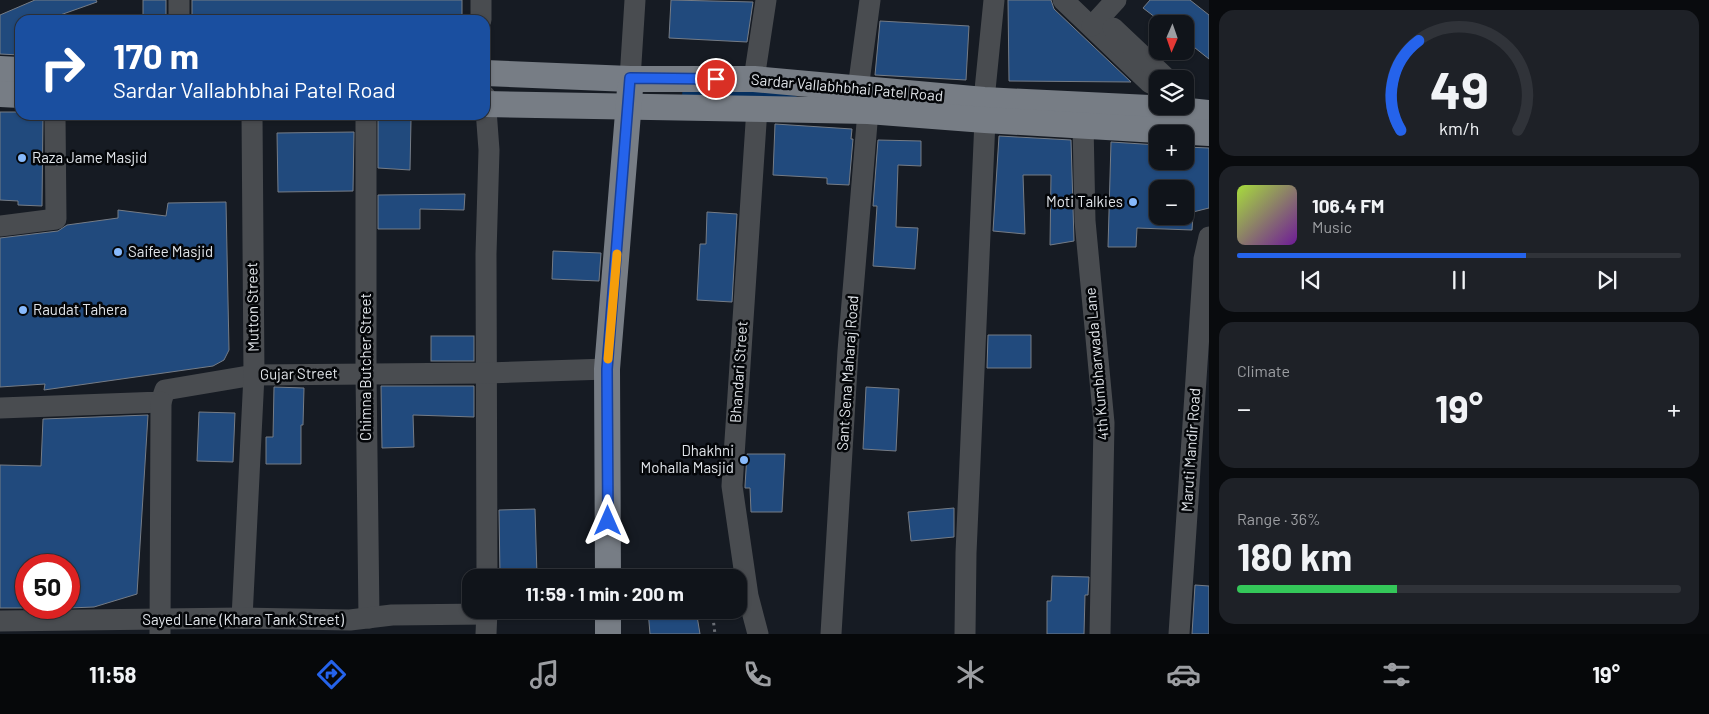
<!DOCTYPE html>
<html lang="en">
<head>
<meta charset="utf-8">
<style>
  :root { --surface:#10141a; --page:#1e2127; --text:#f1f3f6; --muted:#9c9ea2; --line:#303339; --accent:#2563eb }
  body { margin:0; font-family:Barlow,sans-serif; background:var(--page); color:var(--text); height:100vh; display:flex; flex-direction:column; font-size:19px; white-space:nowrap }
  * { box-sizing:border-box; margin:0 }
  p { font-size:16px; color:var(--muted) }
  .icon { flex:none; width:28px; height:28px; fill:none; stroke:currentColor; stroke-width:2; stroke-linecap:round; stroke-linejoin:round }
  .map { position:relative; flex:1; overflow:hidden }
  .panel { display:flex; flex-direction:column; gap:10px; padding:10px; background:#090b0e; width:500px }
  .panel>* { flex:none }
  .top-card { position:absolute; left:15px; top:15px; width:475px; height:105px; border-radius:15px; box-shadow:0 1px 4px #0004,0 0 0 1px var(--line); background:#1a4fa0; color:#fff; overflow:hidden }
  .needle { width:32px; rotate:182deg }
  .buttons { position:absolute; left:1149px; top:15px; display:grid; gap:10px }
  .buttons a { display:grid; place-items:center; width:45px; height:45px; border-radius:10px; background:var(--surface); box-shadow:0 1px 4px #0004,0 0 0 1px var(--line); font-size:25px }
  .speed { position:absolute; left:15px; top:554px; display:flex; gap:10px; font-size:25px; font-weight:700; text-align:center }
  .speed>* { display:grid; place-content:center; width:65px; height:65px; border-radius:50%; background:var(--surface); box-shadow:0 1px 4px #0004,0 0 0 1px var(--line); line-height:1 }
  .speed .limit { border:8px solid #d22; background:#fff; color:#111 }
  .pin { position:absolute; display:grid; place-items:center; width:42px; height:42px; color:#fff; margin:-21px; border:2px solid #fff; border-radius:50%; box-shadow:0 1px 5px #0007 }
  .me { position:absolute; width:55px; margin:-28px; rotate:0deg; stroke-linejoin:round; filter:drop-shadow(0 0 4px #0008) }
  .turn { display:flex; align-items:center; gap:18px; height:105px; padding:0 15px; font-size:22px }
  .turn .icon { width:65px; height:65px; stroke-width:2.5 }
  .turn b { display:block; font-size:35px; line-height:42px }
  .big { font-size:38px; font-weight:700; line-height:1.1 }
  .panel .tile { flex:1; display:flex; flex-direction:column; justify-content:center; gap:8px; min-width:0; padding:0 18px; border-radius:15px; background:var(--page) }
  .panel .dial { align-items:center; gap:0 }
  .dial svg { height:130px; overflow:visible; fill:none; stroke:var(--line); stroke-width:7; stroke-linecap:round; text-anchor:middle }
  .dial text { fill:var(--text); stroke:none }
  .song { display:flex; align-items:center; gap:15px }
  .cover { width:60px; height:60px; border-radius:8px; background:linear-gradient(135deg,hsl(80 70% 55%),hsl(280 70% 35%)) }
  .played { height:5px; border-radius:2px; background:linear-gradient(90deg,var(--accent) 65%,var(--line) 65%) }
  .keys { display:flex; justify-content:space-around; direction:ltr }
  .heat { display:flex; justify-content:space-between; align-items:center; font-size:28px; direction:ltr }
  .charge { height:8px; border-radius:4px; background:linear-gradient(90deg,#34c759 36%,var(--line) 0) }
  .trip { position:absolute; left:462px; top:569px; width:285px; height:50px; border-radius:15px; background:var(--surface); box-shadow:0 1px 4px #0004,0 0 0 1px var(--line); font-weight:700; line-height:50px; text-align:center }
  .dock { display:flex; height:80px; justify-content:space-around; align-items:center; background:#06080a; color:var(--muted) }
  .dock .icon { width:35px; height:35px }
  .dock .on { color:var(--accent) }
  .dock b { font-size:22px; color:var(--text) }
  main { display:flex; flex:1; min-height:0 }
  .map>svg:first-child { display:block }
</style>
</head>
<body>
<main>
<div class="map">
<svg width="1209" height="634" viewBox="0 0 1209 634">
  <rect width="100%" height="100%" fill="#161b23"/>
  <polygon fill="#052f5f" points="683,83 768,87 798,97 682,97"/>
  <g fill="#214a7d" stroke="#757c86">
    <polygon points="35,0 96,0 97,2 46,20 20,20 20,55 0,54 0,15"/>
    <rect x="143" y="0" width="23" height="20"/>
    <rect x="192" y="0" width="270" height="20"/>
    <polygon points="671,0 753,2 747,42 669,38"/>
    <polygon points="1008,0 1051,0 1054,9 1131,82 1009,81"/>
    <polygon points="1150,0 1190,0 1209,15 1209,59 1185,40 1185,24 1164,24 1143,8"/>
    <polygon points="880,21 969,26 966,80 875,75"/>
    <polygon points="0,112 20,112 20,115 43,115 42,206 18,205 18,201 0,200"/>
    <polygon points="378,119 411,120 410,170 378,168"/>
    <polygon points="775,124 852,129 851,139 853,139 849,185 827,184 827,178 773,175"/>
    <polygon points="354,132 353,191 278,192 277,133"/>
    <polygon points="999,136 1071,140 1074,241 1050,245 1051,175 1023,175 1025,234 993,231"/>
    <polygon points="878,140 921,141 921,166 898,165 896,227 918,228 915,269 873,266 877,206 873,206"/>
    <polygon points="1111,142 1158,145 1158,161 1185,161 1185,147 1209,148 1209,208 1185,214 1185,189 1158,189 1158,216 1193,216 1192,230 1137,228 1136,247 1108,247"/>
    <polygon points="465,194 464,210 420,209 420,229 378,229 378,195"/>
    <polygon points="226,202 229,350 224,360 213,366 44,390 45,384 0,387 0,238 58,231 67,225 118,218 118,210 166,216 168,203"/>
    <polygon points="707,212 737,214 732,302 697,300 700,244 706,244"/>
    <polygon points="553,251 601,253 599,281 552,279"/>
    <polygon points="988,335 1031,335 1031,368 987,368"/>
    <rect x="431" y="336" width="43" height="25"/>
    <polygon points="381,386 474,386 474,417 413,415 414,447 382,448"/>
    <polygon points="274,387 304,388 303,425 301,425 301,464 266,464 266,437 273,437"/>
    <polygon points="866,387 899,389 896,451 863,449"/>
    <polygon points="199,412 235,413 233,462 197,461"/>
    <polygon points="148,415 137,594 94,607 69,608 69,565 26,565 26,608 0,608 0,465 41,466 43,419"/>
    <polygon points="747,454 785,454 782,512 751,512 750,488 745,488 745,486"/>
    <polygon points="954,508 954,537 911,541 908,512"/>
    <polygon points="535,509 537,575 500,576 499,510"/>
    <polygon points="1052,576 1089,577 1088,595 1085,595 1084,634 1047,634 1047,601 1051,601"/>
    <polygon points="1195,585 1209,586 1209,634 1192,634"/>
    <polygon points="648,610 696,610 700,634 650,634"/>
  </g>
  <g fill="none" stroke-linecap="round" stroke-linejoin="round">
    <polyline stroke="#6b6f76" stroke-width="3" stroke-dasharray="2.5 4" stroke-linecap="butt" points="712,610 715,634"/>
    <g stroke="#494c50" stroke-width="21">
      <polyline points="179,0 179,20"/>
      <polyline points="1063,0 1150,83 1158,85"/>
      <polyline points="481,20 481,0"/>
      <polyline points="1092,26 1116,0"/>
      <polyline points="1113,28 1167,79"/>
      <polyline points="630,79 635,0"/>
      <polyline points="754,79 766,0"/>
      <polyline points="858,89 870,0"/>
      <polyline points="485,96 489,150 486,254 487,578"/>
      <polyline points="984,100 994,0"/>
      <polyline points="757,108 732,486 748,596 758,634"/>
      <polyline points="366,115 366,373 369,618"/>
      <polyline points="1083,124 1085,221 1104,423 1100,634"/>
      <polyline points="0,226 56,219 55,115"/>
      <polyline points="0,408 161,402 165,390 254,375 487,373 607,369"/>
      <polyline points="242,618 254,375 252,115"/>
      <polyline points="0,621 242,618 350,620 392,615 487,614"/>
      <polyline points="160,634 161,402"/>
      <polyline points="486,634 487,610"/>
      <polyline points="831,634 848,351 868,111"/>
      <polyline points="965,634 966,553 985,120"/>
      <polyline points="1179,634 1204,259 1209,237"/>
    </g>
    <g stroke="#777d85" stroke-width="26">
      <polyline points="0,69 20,70"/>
      <polyline points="485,73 630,79 754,79 984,100 1170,109 1209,113"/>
      <polyline points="0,94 20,95"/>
      <polyline points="485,104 868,111 985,120 1209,133"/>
      <polyline points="608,578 607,369 630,89"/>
      <polyline points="608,634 608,610"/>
    </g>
  </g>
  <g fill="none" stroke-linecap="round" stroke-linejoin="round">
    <g stroke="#184099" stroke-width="12">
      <polyline id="route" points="608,521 607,369 630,78 716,79"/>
    </g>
    <use href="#route" stroke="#2563eb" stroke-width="9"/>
    <polyline stroke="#f59e0b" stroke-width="9" points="608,359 617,254"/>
  </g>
  <g fill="#88bafc" stroke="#040609" stroke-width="2">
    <circle cx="22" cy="158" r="5"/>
    <circle cx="1133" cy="202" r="5"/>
    <circle cx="118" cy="252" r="5"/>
    <circle cx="23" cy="310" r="5"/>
    <circle cx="744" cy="460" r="5"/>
  </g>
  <g text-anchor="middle" stroke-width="5" stroke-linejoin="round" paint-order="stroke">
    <g font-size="15" fill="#e1e5ea" stroke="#040609">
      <text transform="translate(847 88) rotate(5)" y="5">Sardar Vallabhbhai Patel Road</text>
      <text transform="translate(253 307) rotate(-91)" y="5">Mutton Street</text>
      <text transform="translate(1097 364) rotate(-95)" y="5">4th Kumbharwada Lane</text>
      <text transform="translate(366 367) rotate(-90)" y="5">Chimna Butcher Street</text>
      <text transform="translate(739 372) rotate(-86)" y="5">Bhandari Street</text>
      <text transform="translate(848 373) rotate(-86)" y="5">Sant Sena Maharaj Road</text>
      <text transform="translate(299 374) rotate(-1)" y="5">Gujar Street</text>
      <text transform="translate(1191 450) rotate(-86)" y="5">Maruti Mandir Road</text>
      <text x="243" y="625">Sayed Lane (Khara Tank Street)</text>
    </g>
    <g font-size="15" fill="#e1e5ea" stroke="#040609" text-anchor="start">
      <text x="32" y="163">Raza Jame Masjid</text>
      <text x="1123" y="207" text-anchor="end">Moti Talkies</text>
      <text x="128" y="257">Saifee Masjid</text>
      <text x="33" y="315">Raudat Tahera</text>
      <text x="734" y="456" text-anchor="end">Dhakhni<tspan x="734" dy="17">Mohalla Masjid</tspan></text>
    </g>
  </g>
</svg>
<div class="buttons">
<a><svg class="needle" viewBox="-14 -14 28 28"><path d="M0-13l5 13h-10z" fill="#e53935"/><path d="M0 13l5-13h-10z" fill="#9c9ea2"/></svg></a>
<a><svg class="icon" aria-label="layers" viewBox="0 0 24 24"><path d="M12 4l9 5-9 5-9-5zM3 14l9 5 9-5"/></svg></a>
<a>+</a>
<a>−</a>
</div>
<div class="speed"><div class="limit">50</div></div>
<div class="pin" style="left:716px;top:79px;background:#d93025"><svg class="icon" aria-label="arrive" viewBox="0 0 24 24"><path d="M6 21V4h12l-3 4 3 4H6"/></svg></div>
<svg class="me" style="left:608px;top:521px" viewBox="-20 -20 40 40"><path d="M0-17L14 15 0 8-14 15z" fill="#2563eb" stroke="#fff" stroke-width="4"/></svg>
<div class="trip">11:59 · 1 min · 200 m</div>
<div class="top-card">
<div class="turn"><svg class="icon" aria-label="right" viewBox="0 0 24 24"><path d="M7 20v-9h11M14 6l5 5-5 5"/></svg><div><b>170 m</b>Sardar Vallabhbhai Patel Road</div></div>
</div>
</div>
<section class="panel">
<div class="tile dial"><svg viewBox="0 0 100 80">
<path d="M14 69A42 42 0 1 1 86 69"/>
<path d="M14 69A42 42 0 0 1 25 14" stroke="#2563eb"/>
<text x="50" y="56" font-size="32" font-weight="700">49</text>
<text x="50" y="72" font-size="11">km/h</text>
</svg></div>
<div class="tile">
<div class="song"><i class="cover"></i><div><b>106.4 FM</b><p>Music</p></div></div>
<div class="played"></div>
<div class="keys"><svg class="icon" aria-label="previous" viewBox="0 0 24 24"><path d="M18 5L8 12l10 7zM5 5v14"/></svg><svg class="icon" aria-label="pause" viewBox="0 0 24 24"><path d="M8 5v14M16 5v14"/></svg><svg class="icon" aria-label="next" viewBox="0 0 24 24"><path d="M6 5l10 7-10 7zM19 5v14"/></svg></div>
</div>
<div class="tile"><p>Climate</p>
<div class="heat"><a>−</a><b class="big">19°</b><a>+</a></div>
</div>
<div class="tile"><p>Range · 36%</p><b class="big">180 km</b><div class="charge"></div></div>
</section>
</main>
<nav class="dock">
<b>11:58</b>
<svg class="icon on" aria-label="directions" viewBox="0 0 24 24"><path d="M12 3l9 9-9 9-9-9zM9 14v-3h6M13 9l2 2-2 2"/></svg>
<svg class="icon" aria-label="music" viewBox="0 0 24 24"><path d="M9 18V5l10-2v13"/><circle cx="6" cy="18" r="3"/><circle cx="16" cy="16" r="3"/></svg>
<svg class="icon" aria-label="phone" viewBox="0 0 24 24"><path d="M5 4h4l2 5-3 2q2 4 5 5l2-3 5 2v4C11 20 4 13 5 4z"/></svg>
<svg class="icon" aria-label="climate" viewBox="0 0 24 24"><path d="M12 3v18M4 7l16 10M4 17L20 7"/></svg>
<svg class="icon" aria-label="car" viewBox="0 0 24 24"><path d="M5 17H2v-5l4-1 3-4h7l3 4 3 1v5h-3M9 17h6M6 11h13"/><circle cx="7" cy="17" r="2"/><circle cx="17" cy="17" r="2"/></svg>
<svg class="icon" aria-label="filters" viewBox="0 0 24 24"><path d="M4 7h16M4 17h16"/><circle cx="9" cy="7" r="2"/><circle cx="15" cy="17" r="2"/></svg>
<b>19°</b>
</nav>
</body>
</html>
